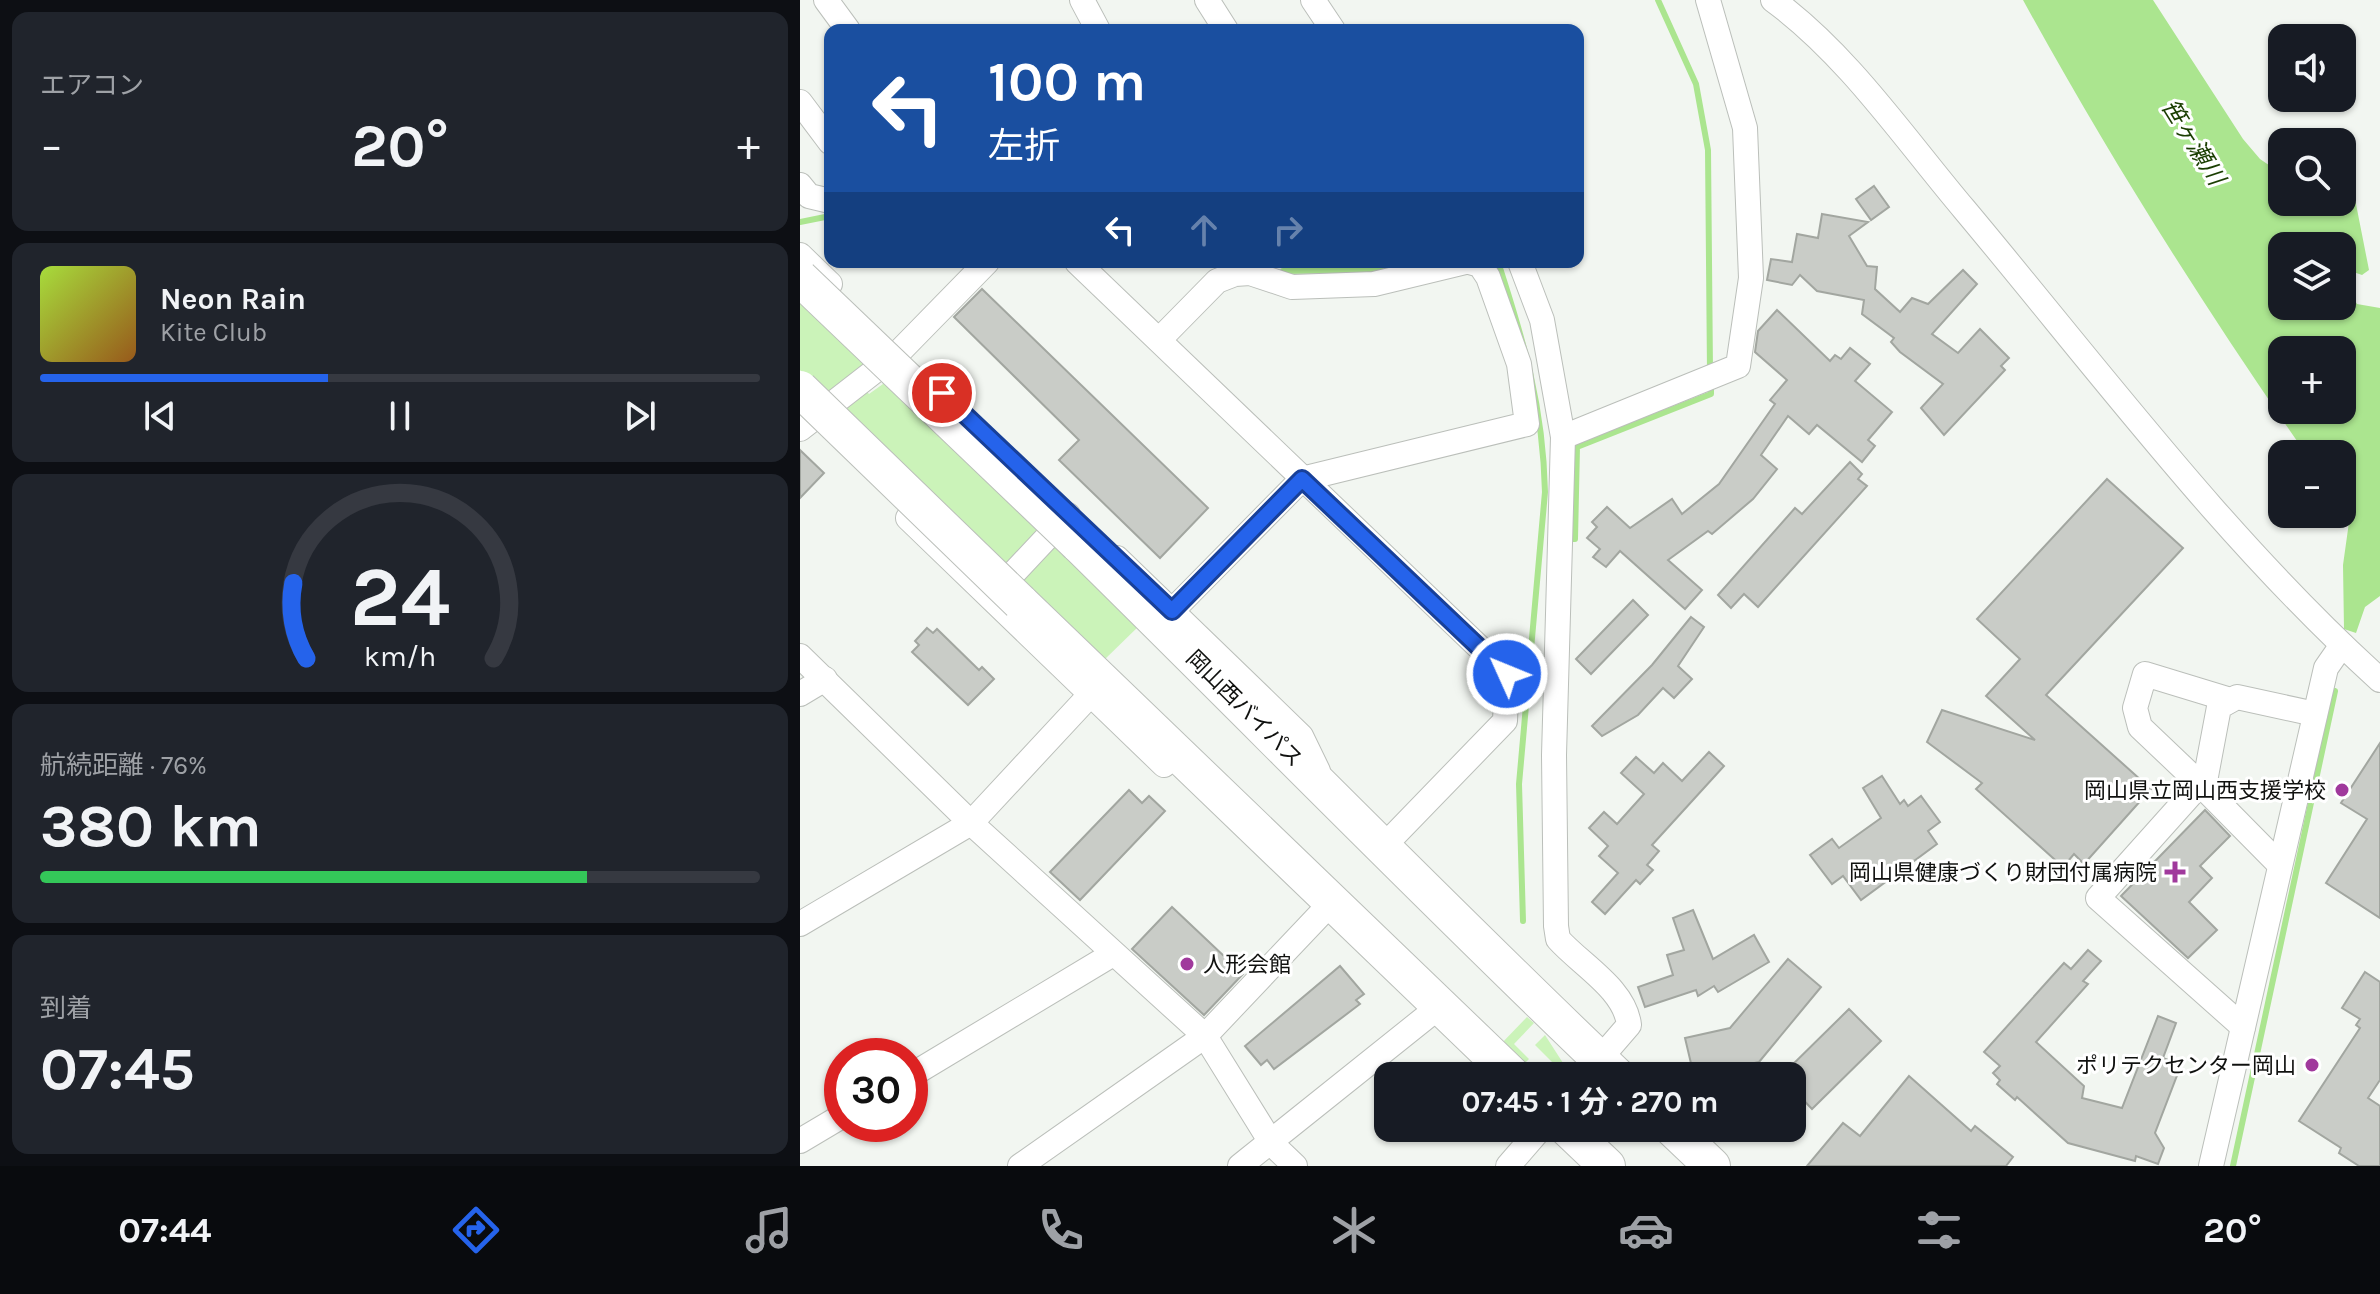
<!DOCTYPE html>
<html lang="ja">
<head>
<meta charset="utf-8">
<style>
  :root { --surface:#171b24; --page:#20242c; --text:#f1f3f6; --muted:#9ea1a6; --line:#363941; --accent:#2563eb }
  body { margin:0; font-family:Karla,"Noto Sans JP",sans-serif; background:var(--page); color:var(--text); height:100vh; display:flex; flex-direction:column; font-size:30px; white-space:nowrap }
  * { box-sizing:border-box; margin:0 }
  p { font-size:26px; color:var(--muted) }
  .icon { flex:none; width:44px; height:44px; fill:none; stroke:currentColor; stroke-width:2; stroke-linecap:round; stroke-linejoin:round }
  .map { position:relative; flex:1; overflow:hidden }
  .details { display:flex; flex-direction:column; gap:12px; padding:12px; background:#0d0f14; width:800px }
  .details>* { flex:none }
  .guide { position:absolute; left:24px; top:24px; width:760px; height:244px; border-radius:16px; box-shadow:0 2px 6px #0004; background:#1a4fa0; color:#fff; overflow:hidden }
  .buttons { position:absolute; left:1468px; top:24px; display:grid; gap:16px }
  .buttons a { display:grid; place-items:center; width:88px; height:88px; border-radius:16px; background:var(--surface); box-shadow:0 2px 6px #0004; font-size:40px }
  .speed { position:absolute; left:24px; top:1038px; display:flex; gap:16px; font-size:40px; font-weight:700; text-align:center }
  .speed>* { display:grid; place-content:center; width:104px; height:104px; border-radius:50%; background:var(--surface); box-shadow:0 2px 6px #0004; line-height:1 }
  .speed .limit { border:12px solid #d22; background:#fff; color:#111 }
  .pin { position:absolute; display:grid; place-items:center; width:68px; height:68px; color:#fff; margin:-34px; border:4px solid #fff; border-radius:50%; box-shadow:0 2px 8px #0007 }
  .me { position:absolute; width:88px; margin:-44px; rotate:314deg; stroke-linejoin:round; filter:drop-shadow(0 0 6px #0008) }
  .turn { display:flex; align-items:center; gap:28px; height:168px; padding:0 32px; font-size:36px }
  .turn .icon { width:104px; height:104px; stroke-width:2.5 }
  .turn b { display:block; font-size:56px; line-height:68px }
  .lanes { display:flex; align-items:center; height:76px; padding:0 32px; background:#0003; justify-content:center; gap:40px; direction:ltr }
  .lanes .off { opacity:.35 }
  .big { font-size:60px; font-weight:700; line-height:1.1 }
  .details .tile { flex:1; display:flex; flex-direction:column; justify-content:center; gap:12px; min-width:0; padding:0 28px; border-radius:16px; background:var(--page) }
  .details .dial { align-items:center; gap:0 }
  .dial svg { height:208px; overflow:visible; fill:none; stroke:var(--line); stroke-width:7; stroke-linecap:round; text-anchor:middle }
  .dial text { fill:var(--text); stroke:none }
  .song { display:flex; align-items:center; gap:24px }
  .cover { width:96px; height:96px; border-radius:12px; background:linear-gradient(135deg,hsl(80 70% 55%),hsl(30 70% 35%)) }
  .played { height:8px; border-radius:4px; background:linear-gradient(90deg,var(--accent) 40%,var(--line) 40%) }
  .keys { display:flex; justify-content:space-around; direction:ltr }
  .heat { display:flex; justify-content:space-between; align-items:center; font-size:44px; direction:ltr }
  .charge { height:12px; border-radius:6px; background:linear-gradient(90deg,#34c759 76%,var(--line) 0) }
  .trip { position:absolute; left:574px; top:1062px; width:432px; height:80px; border-radius:16px; background:var(--surface); box-shadow:0 2px 6px #0004; font-weight:700; line-height:80px; text-align:center }
  .menu { display:flex; height:128px; justify-content:space-around; align-items:center; background:#090b0e; color:var(--muted) }
  .menu .icon { width:56px; height:56px }
  .menu .active { color:var(--accent) }
  .menu b { font-size:36px; color:var(--text) }
  main { display:flex; flex:1; min-height:0 }
  .map>svg:first-child { display:block }
</style>
</head>
<body>
<main>
<section class="details">
<div class="tile"><p>エアコン</p>
<div class="heat"><a>−</a><b class="big">20°</b><a>+</a></div>
</div>
<div class="tile">
<div class="song"><i class="cover"></i><div><b>Neon Rain</b><p>Kite Club</p></div></div>
<div class="played"></div>
<div class="keys"><svg class="icon" aria-label="previous" viewBox="0 0 24 24"><path d="M18 5L8 12l10 7zM5 5v14"/></svg><svg class="icon" aria-label="pause" viewBox="0 0 24 24"><path d="M8 5v14M16 5v14"/></svg><svg class="icon" aria-label="next" viewBox="0 0 24 24"><path d="M6 5l10 7-10 7zM19 5v14"/></svg></div>
</div>
<div class="tile dial"><svg viewBox="0 0 100 80">
<path d="M14 69A42 42 0 1 1 86 69"/>
<path d="M14 69A42 42 0 0 1 9 40" stroke="#2563eb"/>
<text x="50" y="56" font-size="32" font-weight="700">24</text>
<text x="50" y="72" font-size="11">km/h</text>
</svg></div>
<div class="tile"><p>航続距離 · 76%</p><b class="big">380 km</b><div class="charge"></div></div>
<div class="tile"><p>到着</p><b class="big">07:45</b></div>
</section>
<div class="map">
<svg width="1580" height="1166" viewBox="0 0 1580 1166">
  <rect width="100%" height="100%" fill="#f2f6f1"/>
  <g fill="#cbf3b9">
    <polygon points="0,298 67,362 24,395 0,370"/>
    <polygon points="81,379 241,528 204,567 37,409 67,392 69,394 83,384"/>
    <polygon points="257,543 342,623 302,662 220,582"/>
    <polygon points="727,1017 734,1023 714,1044 729,1059 721,1067 699,1046"/>
    <polygon points="745,1035 763,1063 760,1076 748,1076 756,1066 735,1045"/>
  </g>
  <path fill="#abe58f" fill-rule="evenodd" d="M1223,0H1353L1443,139L1460,159L1482,174V202H1542V185L1548,188L1555,199L1569,270L1562,275L1542,268V246H1482V306H1542V279L1557,304L1580,308V596L1565,607L1556,633L1544,629L1543,565L1550,515L1542,504V454H1506C1404,307 1309,157 1223,0ZM1482,350H1542V410H1482Z"/>
  <g fill="none" stroke-linecap="round" stroke-linejoin="round">
    <g stroke="#abe58f" stroke-width="6">
      <polyline points="858,0 896,84 908,150 910,372"/>
      <polyline points="0,222 30,216"/>
      <path d="M698,262C724,342 743,406 745,492L719,784L723,921"/>
      <polyline points="483,271 571,270 594,262"/>
      <polyline points="764,539 775,539 777,447 911,394 911,383"/>
      <polyline points="1433,1166 1535,691"/>
    </g>
  </g>
  <g fill="#c9ccc7" stroke="#a2a6a0" stroke-width="2">
    <polygon points="1074,186 1089,207 1071,220 1056,199"/>
    <polygon points="1022,214 1068,222 1049,236 1067,266 1077,267 1075,289 1100,312 1112,298 1128,304 1163,270 1177,284 1132,334 1158,353 1180,329 1209,358 1201,366 1205,370 1144,435 1121,408 1143,384 1100,352 1091,342 1094,338 1062,314 1064,300 1017,291 1000,275 992,285 967,280 971,259 992,262 997,234 1018,238"/>
    <polygon points="182,289 408,508 360,558 259,460 279,440 154,317"/>
    <polygon points="977,310 1030,361 1035,355 1041,359 1050,348 1070,364 1055,381 1092,412 1068,440 1075,446 1062,462 1017,425 1009,434 988,416 961,455 977,469 953,499 912,534 908,531 868,560 902,590 885,609 820,551 806,567 793,557 800,549 787,538 797,527 792,522 807,507 830,528 872,499 882,514 919,484 975,404 970,400 987,380 955,352 958,331"/>
    <polygon points="0,450 24,473 0,498"/>
    <polygon points="1050,462 1062,474 1058,479 1067,486 958,607 944,594 931,608 918,595 995,508 1002,514"/>
    <polygon points="1307,479 1383,548 1246,695 1351,789 1284,864 1274,854 1263,867 1176,789 1182,783 1127,742 1142,710 1235,740 1186,696 1220,659 1177,619"/>
    <polygon points="833,600 848,615 791,674 776,659"/>
    <polygon points="891,617 904,627 878,666 892,679 874,698 863,688 838,715 802,736 792,726 852,665"/>
    <polygon points="127,628 133,633 137,629 179,670 182,667 194,679 168,705 112,652 119,645 115,641"/>
    <polygon points="1580,743 1580,918 1526,883 1567,819 1541,803"/>
    <polygon points="909,752 924,766 852,845 859,851 847,865 853,870 840,884 836,880 805,914 792,902 818,873 799,856 808,846 789,828 804,812 817,824 844,794 821,773 836,757 854,773 863,763 882,781"/>
    <polygon points="1082,776 1100,804 1104,800 1108,806 1121,796 1140,822 1128,831 1137,844 1061,900 1043,876 1032,884 1010,855 1032,839 1039,848 1081,818 1063,788"/>
    <polygon points="329,790 342,803 349,796 365,811 280,900 250,872"/>
    <polygon points="1405,810 1430,836 1400,866 1412,878 1389,902 1417,930 1388,958 1321,896"/>
    <polygon points="372,907 443,974 404,1015 332,949"/>
    <polygon points="893,910 913,959 954,935 969,962 918,992 914,986 898,996 896,990 845,1007 838,987 873,975 867,955 884,950 873,918"/>
    <polygon points="1288,950 1301,961 1283,981 1288,984 1236,1042 1284,1086 1282,1098 1322,1108 1358,1016 1376,1023 1363,1058 1381,1065 1355,1133 1364,1148 1358,1164 1336,1156 1335,1161 1268,1143 1217,1097 1215,1100 1197,1084 1200,1080 1193,1073 1200,1066 1184,1052 1264,963 1271,969"/>
    <polygon points="988,959 1021,987 959,1062 894,1076 885,1038 930,1028"/>
    <polygon points="540,966 564,994 556,1000 560,1004 474,1069 467,1060 461,1065 445,1046"/>
    <polygon points="1565,972 1580,982 1580,1080 1568,1098 1580,1106 1580,1166 1559,1166 1539,1153 1541,1148 1499,1121 1560,1028 1556,1025 1560,1019 1542,1008"/>
    <polygon points="1049,1009 1081,1041 1012,1109 992,1088 992,1076 981,1076"/>
    <polygon points="1109,1076 1171,1131 1175,1126 1213,1157 1206,1166 1007,1166 1043,1123 1060,1136"/>
  </g>
  <g fill="none" stroke-linecap="round" stroke-linejoin="round">
    <g stroke="#bbbfba" stroke-width="26">
      <g id="minor">
        <polyline points="26,0 48,30"/>
        <polyline points="282,0 298,30"/>
        <polyline points="407,0 426,30"/>
        <polyline points="513,0 533,30"/>
        <path d="M973,0C1048,55 1104,138 1164,209C1298,369 1425,540 1580,680"/>
        <polyline points="0,102 30,142"/>
        <polyline points="0,185 9,196 30,201"/>
        <polyline points="0,255 30,284"/>
        <polyline points="277,262 707,674 705,721 582,848"/>
        <path d="M720,262L742,320L763,437L754,755L756,926L758,939C781,965 825,989 829,1025L785,1076"/>
        <polyline points="359,340 417,281 435,274 450,273 492,287 574,284 665,262"/>
        <polyline points="0,429 99,352 187,262"/>
        <polyline points="763,437 938,366 951,278 945,128 908,0"/>
        <polyline points="108,518 364,765"/>
        <polyline points="317,558 501,736 518,771"/>
        <polyline points="192,596 268,515"/>
        <polyline points="372,611 502,479 727,424 719,364 688,277 680,265 669,262"/>
        <polyline points="0,656 171,823 405,1036 472,1144 495,1166"/>
        <polyline points="0,694 25,679"/>
        <polyline points="1427,699 1345,674 1335,708 1340,727 1400,784 1298,898 1443,1027"/>
        <polyline points="1480,865 1400,784 1406,776 1419,707 1437,697 1515,714"/>
        <polyline points="0,924 171,823 290,695"/>
        <polyline points="110,1076 313,954"/>
        <polyline points="0,1141 42,1116"/>
        <polyline points="220,1166 405,1036 532,902"/>
        <polyline points="440,1166 640,1006"/>
        <polyline points="708,1166 741,1128"/>
        <polyline points="1411,1166 1526,668 1542,645"/>
      </g>
    </g>
    <g stroke="#bbbfba" stroke-width="38">
      <g id="highway">
        <path d="M278,544C458,721 634,902 817,1076"/>
        <polyline points="220,602 713,1076"/>
        <polyline points="767,1128 807,1166"/>
        <polyline points="872,1128 912,1166"/>
      </g>
    </g>
    <use href="#minor" stroke="#fff" stroke-width="24"/>
    <use href="#highway" stroke="#fff" stroke-width="36"/>
    <g stroke="#bbbfba" stroke-width="38" stroke-linecap="butt">
      <g id="highway-bridge">
        <polyline points="0,278 278,544"/>
        <polyline points="0,389 220,602"/>
      </g>
    </g>
    <use href="#highway-bridge" stroke="#fff" stroke-width="36"/>
  </g>
  <g fill="none" stroke-linecap="round" stroke-linejoin="round">
    <g stroke="#184099" stroke-width="20">
      <polyline id="route" points="142,393 372,611 502,479 707,674"/>
    </g>
    <use href="#route" stroke="#2563eb" stroke-width="14"/>
  </g>
  <g fill="#a0399c" stroke="#fff" stroke-width="3">
    <circle cx="1542" cy="790" r="8"/>
    <path d="M1371 860h8v8h8v8h-8v8h-8v-8h-8v-8h8z"/>
    <circle cx="387" cy="964" r="8"/>
    <circle cx="1512" cy="1065" r="8"/>
  </g>
  <g text-anchor="middle" stroke-width="6" stroke-linejoin="round" paint-order="stroke">
    <g font-size="22" fill="#10110f" stroke="#fff">
      <text transform="translate(445 708) rotate(45)" y="8">岡山西バイパス</text>
    </g>
    <g font-size="22" fill="#10110f" stroke="#fff" text-anchor="end">
      <text x="1526" y="798">岡山県立岡山西支援学校</text>
      <text x="1357" y="880">岡山県健康づくり財団付属病院</text>
      <text x="403" y="972" text-anchor="start">人形会館</text>
      <text x="1496" y="1073">ポリテクセンター岡山</text>
    </g>
    <g font-size="24" font-style="italic" fill="#1a3e01" stroke="#fff">
      <text transform="translate(1393 142) rotate(58)" y="8">笹ヶ瀬川</text>
    </g>
  </g>
</svg>
<div class="buttons">
<a><svg class="icon" aria-label="sound" viewBox="0 0 24 24"><path d="M4 9h4l5-4v14l-5-4H4zM17 9q2 3 0 6"/></svg></a>
<a><svg class="icon" aria-label="search" viewBox="0 0 24 24"><circle cx="10" cy="10" r="6"/><path d="M15 15l6 6"/></svg></a>
<a><svg class="icon" aria-label="layers" viewBox="0 0 24 24"><path d="M12 4l9 5-9 5-9-5zM3 14l9 5 9-5"/></svg></a>
<a>+</a>
<a>−</a>
</div>
<div class="speed"><div class="limit">30</div></div>
<div class="pin" style="left:142px;top:393px;background:#d93025"><svg class="icon" aria-label="arrive" viewBox="0 0 24 24"><path d="M6 21V4h12l-3 4 3 4H6"/></svg></div>
<svg class="me" style="left:707px;top:674px" viewBox="-20 -20 40 40"><circle r="17" fill="#2563eb" stroke="#fff" stroke-width="3"/><path d="M0-11L8 9 0 5-8 9z" fill="#fff"/></svg>
<div class="trip">07:45 · 1 分 · 270 m</div>
<div class="guide">
<div class="turn"><svg class="icon" aria-label="left" viewBox="0 0 24 24"><path d="M17 20v-9H6M10 6l-5 5 5 5"/></svg><div><b>100 m</b>左折</div></div>
<div class="lanes"><svg class="icon" aria-label="left" viewBox="0 0 24 24"><path d="M17 20v-9H6M10 6l-5 5 5 5"/></svg><svg class="icon off" aria-label="ahead" viewBox="0 0 24 24"><path d="M12 20V5M6 11l6-6 6 6"/></svg><svg class="icon off" aria-label="right" viewBox="0 0 24 24"><path d="M7 20v-9h11M14 6l5 5-5 5"/></svg></div>
</div>
</div>
</main>
<nav class="menu">
<b>07:44</b>
<svg class="icon active" aria-label="directions" viewBox="0 0 24 24"><path d="M12 3l9 9-9 9-9-9zM9 14v-3h6M13 9l2 2-2 2"/></svg>
<svg class="icon" aria-label="music" viewBox="0 0 24 24"><path d="M9 18V5l10-2v13"/><circle cx="6" cy="18" r="3"/><circle cx="16" cy="16" r="3"/></svg>
<svg class="icon" aria-label="phone" viewBox="0 0 24 24"><path d="M5 4h4l2 5-3 2q2 4 5 5l2-3 5 2v4C11 20 4 13 5 4z"/></svg>
<svg class="icon" aria-label="climate" viewBox="0 0 24 24"><path d="M12 3v18M4 7l16 10M4 17L20 7"/></svg>
<svg class="icon" aria-label="car" viewBox="0 0 24 24"><path d="M5 17H2v-5l4-1 3-4h7l3 4 3 1v5h-3M9 17h6M6 11h13"/><circle cx="7" cy="17" r="2"/><circle cx="17" cy="17" r="2"/></svg>
<svg class="icon" aria-label="filters" viewBox="0 0 24 24"><path d="M4 7h16M4 17h16"/><circle cx="9" cy="7" r="2"/><circle cx="15" cy="17" r="2"/></svg>
<b>20°</b>
</nav>
</body>
</html>
